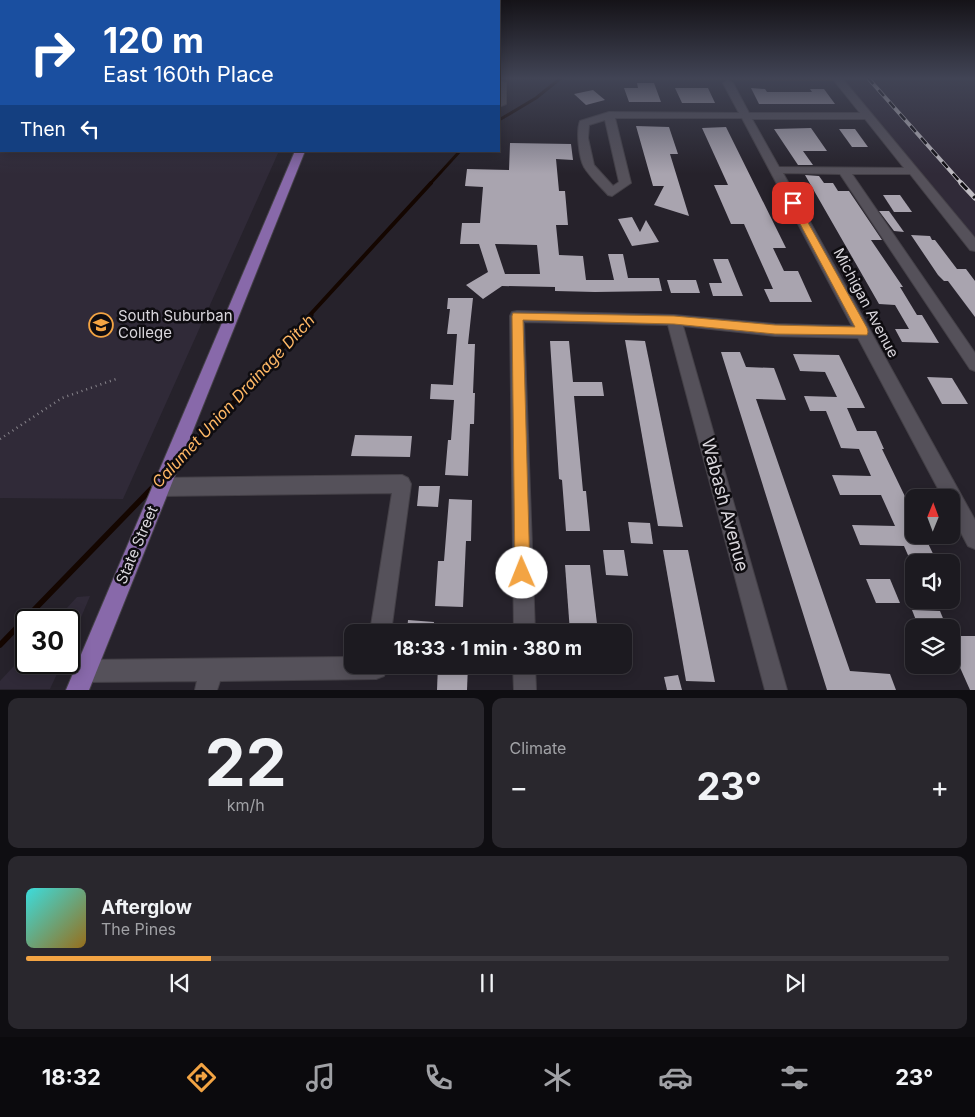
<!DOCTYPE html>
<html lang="en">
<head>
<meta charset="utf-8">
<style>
  :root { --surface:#1c1a20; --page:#29272d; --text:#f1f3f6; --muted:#a0a1a5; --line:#3a383e; --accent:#f3a443 }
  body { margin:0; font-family:Inter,sans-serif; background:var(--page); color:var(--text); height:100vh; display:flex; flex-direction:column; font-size:19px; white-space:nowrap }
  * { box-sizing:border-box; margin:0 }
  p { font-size:16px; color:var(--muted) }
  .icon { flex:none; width:28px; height:28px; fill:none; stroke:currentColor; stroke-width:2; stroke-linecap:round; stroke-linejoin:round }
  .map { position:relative; height:690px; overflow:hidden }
  .details { display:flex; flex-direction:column; gap:8px; padding:8px; background:#0f0e12; flex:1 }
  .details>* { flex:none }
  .hud { position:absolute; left:0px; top:0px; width:500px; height:152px; box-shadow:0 2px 12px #0003,0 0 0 1px var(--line); background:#1a4fa0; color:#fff; overflow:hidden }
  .needle { width:32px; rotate:1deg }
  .tools { position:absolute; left:905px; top:489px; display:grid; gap:10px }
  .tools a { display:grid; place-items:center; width:55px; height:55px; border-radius:10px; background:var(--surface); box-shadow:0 2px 12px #0003,0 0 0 1px var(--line); font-size:25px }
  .speed { position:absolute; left:15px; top:609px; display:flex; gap:10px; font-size:25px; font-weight:700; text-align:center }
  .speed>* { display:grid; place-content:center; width:65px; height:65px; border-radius:50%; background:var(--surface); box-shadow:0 2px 12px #0003,0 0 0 1px var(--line); line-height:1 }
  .speed .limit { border:2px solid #111; border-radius:8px; background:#fff; color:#111 }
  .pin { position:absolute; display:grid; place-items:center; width:42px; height:42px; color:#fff; margin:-21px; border-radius:10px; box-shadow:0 2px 8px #0006 }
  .me { position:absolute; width:55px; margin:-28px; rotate:359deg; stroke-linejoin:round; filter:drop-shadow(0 0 4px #0008) }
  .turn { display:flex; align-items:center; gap:18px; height:105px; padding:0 20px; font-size:22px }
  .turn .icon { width:65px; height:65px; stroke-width:2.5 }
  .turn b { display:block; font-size:35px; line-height:42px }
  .then { display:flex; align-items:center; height:48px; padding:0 20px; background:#0003; gap:10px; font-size:19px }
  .big { font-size:38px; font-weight:700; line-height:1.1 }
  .details .tile { flex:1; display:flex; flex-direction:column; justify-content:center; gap:8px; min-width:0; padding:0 18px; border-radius:10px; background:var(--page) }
  .details .dial { align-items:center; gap:0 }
  .dial b { font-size:65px; line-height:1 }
  .song { display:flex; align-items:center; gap:15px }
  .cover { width:60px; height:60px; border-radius:8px; background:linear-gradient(135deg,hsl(180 70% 55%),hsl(40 70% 35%)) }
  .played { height:5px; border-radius:2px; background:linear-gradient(90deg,var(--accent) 20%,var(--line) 20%) }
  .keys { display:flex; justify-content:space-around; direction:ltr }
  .heat { display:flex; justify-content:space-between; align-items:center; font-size:28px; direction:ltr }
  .details .tiles { flex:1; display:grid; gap:8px; grid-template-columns:1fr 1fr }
  .tile:last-child { grid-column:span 2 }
  .trip { position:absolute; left:344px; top:624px; width:288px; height:50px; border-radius:10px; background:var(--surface); box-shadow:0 2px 12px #0003,0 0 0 1px var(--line); font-weight:700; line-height:50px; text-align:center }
  .tab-bar { display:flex; height:80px; justify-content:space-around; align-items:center; background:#0b0a0d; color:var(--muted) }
  .tab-bar .icon { width:35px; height:35px }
  .tab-bar .selected { color:var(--accent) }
  .tab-bar b { font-size:22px; color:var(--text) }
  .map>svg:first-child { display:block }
</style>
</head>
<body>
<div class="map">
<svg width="975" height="690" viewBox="0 0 975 690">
  <rect width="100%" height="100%" fill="#26222b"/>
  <g fill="#302a38">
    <polygon points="0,78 1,151 279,151 123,499 0,498"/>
    <polygon points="837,78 975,79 975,251 868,116"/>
    <polygon points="90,596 69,646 69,620 56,620 77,597"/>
    <polygon points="26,653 26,662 62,663 50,689 0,689 0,681"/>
  </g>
  <polygon fill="#604322" points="540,78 832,78 835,81 539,79"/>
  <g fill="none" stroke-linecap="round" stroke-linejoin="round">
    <g stroke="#140600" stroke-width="3">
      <polyline points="499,120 536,98 561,78"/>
      <polyline points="430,184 460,151"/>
    </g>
    <polyline stroke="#140600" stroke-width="4" points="309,316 431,183"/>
    <polyline stroke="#140600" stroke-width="5" points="178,461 228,409 311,315"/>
    <polyline stroke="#140600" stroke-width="5.5" points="0,645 156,484"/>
  </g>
  <g fill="#a9a4af" fill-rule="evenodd">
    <polygon points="637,83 654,83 661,102 629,102 624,88 638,88"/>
    <polygon points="675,88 708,88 715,103 682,103"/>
    <polygon points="751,88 765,89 767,92 812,92 810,89 824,89 835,104 759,104"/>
    <polygon points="593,90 605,100 586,105 574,94"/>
    <polygon points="636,126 669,127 678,154 670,154 689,216 654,205 664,186 653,186"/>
    <polygon points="726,127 786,248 773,248 784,271 798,271 812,302 770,302 764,289 773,289 744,224 731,224 714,185 728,185 702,128"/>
    <polygon points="811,128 827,151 803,151 813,165 798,165 774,129"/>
    <polygon points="839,129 855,129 868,147 852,147"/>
    <path d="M510,143L571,144L573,160L556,159L559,191H565L568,225H556L559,255L583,256L586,280H614L608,254H623L628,278H659L662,291L595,292L555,291V287L502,286L483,299L466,285L488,272L479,244H460L462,223H480L483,187L465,186L467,169L509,170ZM495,244L537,245L540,274H505Z"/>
    <polygon points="805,175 819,176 824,183 833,183 838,191 849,191 882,240 871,240 903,287 900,287 917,315 922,315 939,343 902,342 895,329 909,329 895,305 879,304"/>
    <polygon points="883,195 900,195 912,212 894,212"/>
    <polygon points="879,211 889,211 904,232 894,231"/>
    <polygon points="632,217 640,232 646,220 659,242 632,246 618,219"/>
    <polygon points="911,235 930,236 932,240 935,240 957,269 966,269 975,281 975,317 948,281 944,281 938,275"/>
    <polygon points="713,259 728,259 743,296 713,296 709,283 722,283"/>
    <polygon points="667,280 696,280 700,293 671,293"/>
    <polygon points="448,298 473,298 468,344 475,344 473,393 475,393 474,424 470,424 468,476 445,475 448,440 451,440 454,400 430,399 431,384 453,385 457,334 447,334 450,309 447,309"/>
    <polygon points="625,340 645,341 683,527 658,526"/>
    <polygon points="550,341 569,341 573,382 602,382 604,396 574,396 583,491 586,491 590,531 566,531 562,480 559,479"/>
    <polygon points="721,352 740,352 746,367 774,368 786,400 756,399 850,671 890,674 896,690 827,690"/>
    <polygon points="793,354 839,355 865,408 847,408 857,431 876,431 884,449 882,449 914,515 914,535 924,535 937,562 911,562 904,546 860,545 852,525 895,526 881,495 840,495 832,475 871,476 859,449 841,448 826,411 810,411 804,396 837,397 825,372 800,371"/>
    <polygon points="927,377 952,378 968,404 942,404"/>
    <polygon points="355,435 412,436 410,457 351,456"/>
    <polygon points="419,486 440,486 438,507 417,506"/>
    <polygon points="449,499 472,500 471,541 466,541 463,607 435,606 438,561 444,561"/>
    <polygon points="628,522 650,523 653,544 631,543"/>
    <polygon points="603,550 624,550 628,576 606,575"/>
    <polygon points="663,550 688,550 715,682 686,681"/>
    <polygon points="565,565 590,565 598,632 570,632"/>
    <polygon points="866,579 890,579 900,603 876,603"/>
    <polygon points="912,610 940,611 947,628 919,628"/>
    <polygon points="408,620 434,622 433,632 407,632"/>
    <polygon points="951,636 975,636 975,690 970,690 958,663 951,663"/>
    <polygon points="438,665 468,665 467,690 437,690"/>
    <polygon points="678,675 682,690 667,690 664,677"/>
  </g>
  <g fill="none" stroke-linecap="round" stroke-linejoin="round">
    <g stroke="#444047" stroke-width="2">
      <g id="minor">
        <path d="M832,78H842L975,238V251L970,250L910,174H852L975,353V371L970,369L840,174L783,173L975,520V549L968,546L951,514V498H943L858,338L775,336L683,326L787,690H765L668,325L524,322L535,632H514L510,316L512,312L517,311L674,315L775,324L852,326L742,118H615L631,183L612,196L608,195C600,186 590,177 584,167C579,158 576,131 580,121L609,112L739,113L723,83L728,80L733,83L749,113H860ZM752,119H865L904,168L779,167ZM605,120L619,182L613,186L594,165L588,138L589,125Z"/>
        <polygon points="499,80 506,83 506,104 499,107"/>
        <polygon points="402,475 408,478 411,484 391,632 370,632 392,493 161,496 155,493 152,487 155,481 161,478"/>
        <polygon points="352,657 352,665 388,665 384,676 376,679 220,681 217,690 195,690 197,681 85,682 77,679 74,671 77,663 85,660"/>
        <polygon points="513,665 535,665 536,690 514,690"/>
      </g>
    </g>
    <g stroke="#444047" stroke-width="2">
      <polygon id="major" points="295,151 305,151 89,690 66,690"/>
    </g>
    <polyline stroke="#87848b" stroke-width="2.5" stroke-dasharray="1 4" stroke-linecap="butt" points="0,439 62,398 119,378"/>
    <use href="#minor" fill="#55515a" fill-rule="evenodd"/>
    <use href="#major" fill="#8869aa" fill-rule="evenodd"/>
    <g stroke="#bfbcc2" stroke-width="4">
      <polyline id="rail-far1" points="868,78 962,184"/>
    </g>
    <g stroke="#bfbcc2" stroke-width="5">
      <polyline id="rail" points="961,183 975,198"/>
    </g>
    <use href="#rail-far1" stroke="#0e0c10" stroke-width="2.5" stroke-dasharray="8" stroke-linecap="butt"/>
    <use href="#rail" stroke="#0e0c10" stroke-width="3" stroke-dasharray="9" stroke-linecap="butt"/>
  </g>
  <linearGradient id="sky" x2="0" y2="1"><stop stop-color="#151318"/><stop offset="0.45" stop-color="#414455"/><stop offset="1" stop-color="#414455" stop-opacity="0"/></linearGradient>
  <rect width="975" height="174" fill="url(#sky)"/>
  <polygon fill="#f3a443" stroke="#9e6b2c" points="793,200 797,203 867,328 868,332 867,335 775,334 674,324 523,320 530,573 528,578 522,581 517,578 515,573 512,316 513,313 674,316 775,325 855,327 789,203"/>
  <defs>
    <g id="university-ring" transform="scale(1.25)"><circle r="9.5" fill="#0e0c10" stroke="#f3a443" stroke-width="1.5"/><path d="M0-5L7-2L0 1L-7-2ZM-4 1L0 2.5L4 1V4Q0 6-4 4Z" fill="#f3a443"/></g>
  </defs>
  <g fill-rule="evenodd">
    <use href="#university-ring" x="101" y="325"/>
  </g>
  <g text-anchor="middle" stroke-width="5" stroke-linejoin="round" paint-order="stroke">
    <g font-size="15" fill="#d9d6dc" stroke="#0e0c10">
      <text transform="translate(866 303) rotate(62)" y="5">Michigan Avenue</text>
      <text transform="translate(137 545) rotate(-67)" y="5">State Street</text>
    </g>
    <g font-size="15" fill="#d9d6dc" stroke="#0e0c10" text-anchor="start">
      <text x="118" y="321">South Suburban<tspan x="118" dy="17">College</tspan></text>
    </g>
    <g font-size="16" font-style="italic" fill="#feb765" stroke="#0e0c10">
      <text transform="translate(233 401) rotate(-47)" y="6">Calumet Union Drainage Ditch</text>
    </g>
    <g font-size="18" fill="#d9d6dc" stroke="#0e0c10">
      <text transform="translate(725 505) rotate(75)" y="6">Wabash Avenue</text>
    </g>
  </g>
</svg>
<div class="tools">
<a><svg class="needle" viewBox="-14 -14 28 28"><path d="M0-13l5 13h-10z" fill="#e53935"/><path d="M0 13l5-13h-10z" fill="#a0a1a5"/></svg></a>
<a><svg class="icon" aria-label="sound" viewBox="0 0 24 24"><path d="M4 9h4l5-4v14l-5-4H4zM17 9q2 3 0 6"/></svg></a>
<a><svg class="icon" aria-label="layers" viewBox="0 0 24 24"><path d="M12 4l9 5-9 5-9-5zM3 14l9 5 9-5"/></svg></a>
</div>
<div class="speed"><div class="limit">30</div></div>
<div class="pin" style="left:793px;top:203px;background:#d93025"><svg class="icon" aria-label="arrive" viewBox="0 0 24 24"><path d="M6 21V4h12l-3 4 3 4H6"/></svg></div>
<svg class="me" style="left:522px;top:573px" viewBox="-20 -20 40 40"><circle r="19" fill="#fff"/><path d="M0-13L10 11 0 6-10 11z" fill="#f3a443"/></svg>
<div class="trip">18:33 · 1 min · 380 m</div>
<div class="hud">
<div class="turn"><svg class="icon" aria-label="right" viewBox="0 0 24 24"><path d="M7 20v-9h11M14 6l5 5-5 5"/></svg><div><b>120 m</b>East 160th Place</div></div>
<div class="then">Then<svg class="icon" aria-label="left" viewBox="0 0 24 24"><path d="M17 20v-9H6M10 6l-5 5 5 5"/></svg></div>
</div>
</div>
<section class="details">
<div class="tiles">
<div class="tile dial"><b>22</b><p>km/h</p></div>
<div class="tile"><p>Climate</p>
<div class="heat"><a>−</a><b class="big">23°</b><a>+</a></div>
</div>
<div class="tile">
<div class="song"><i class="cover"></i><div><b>Afterglow</b><p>The Pines</p></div></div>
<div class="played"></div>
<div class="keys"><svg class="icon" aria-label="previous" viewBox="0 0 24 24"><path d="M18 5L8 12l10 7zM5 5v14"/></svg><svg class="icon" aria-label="pause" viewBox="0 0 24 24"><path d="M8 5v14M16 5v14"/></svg><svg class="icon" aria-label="next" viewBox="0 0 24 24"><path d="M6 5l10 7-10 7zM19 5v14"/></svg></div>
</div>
</div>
</section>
<nav class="tab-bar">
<b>18:32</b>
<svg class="icon selected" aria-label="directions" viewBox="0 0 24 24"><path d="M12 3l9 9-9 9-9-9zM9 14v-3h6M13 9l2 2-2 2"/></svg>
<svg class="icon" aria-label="music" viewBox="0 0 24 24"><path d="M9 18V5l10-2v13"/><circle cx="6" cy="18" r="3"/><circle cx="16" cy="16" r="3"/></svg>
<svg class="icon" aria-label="phone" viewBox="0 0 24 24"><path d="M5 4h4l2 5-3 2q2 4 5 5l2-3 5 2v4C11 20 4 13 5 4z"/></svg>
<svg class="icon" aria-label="climate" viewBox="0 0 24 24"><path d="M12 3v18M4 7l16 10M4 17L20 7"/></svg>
<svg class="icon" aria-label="car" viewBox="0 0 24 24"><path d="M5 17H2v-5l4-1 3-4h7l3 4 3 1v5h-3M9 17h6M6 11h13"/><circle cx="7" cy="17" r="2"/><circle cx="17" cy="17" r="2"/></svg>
<svg class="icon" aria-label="filters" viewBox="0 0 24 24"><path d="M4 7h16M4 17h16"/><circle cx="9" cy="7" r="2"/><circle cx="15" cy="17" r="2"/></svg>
<b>23°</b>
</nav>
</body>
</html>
